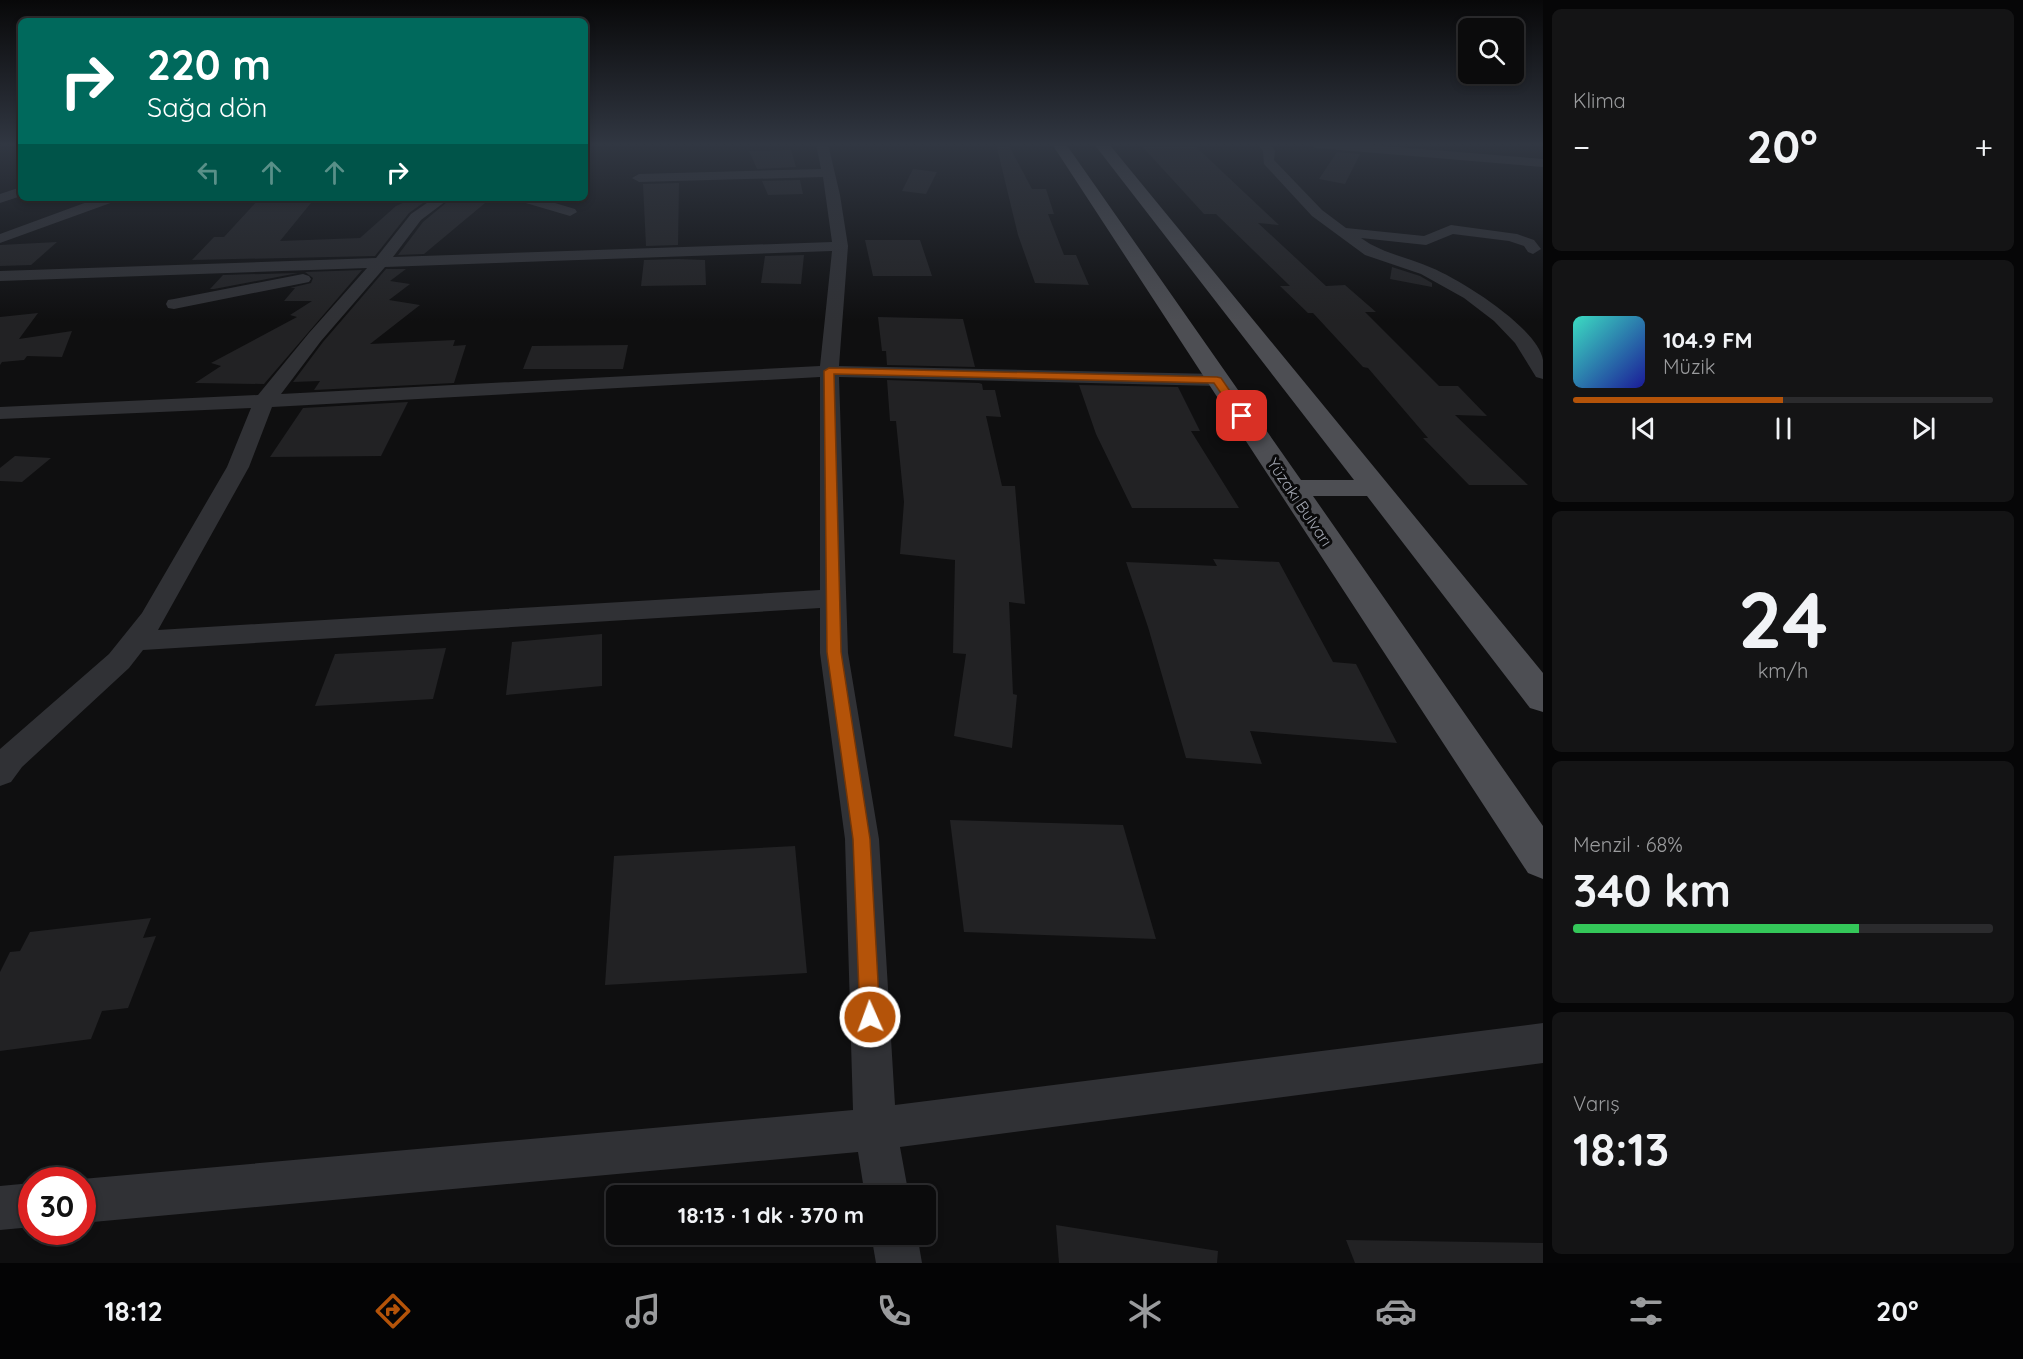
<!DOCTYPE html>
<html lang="tr">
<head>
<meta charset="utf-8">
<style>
  :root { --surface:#0b0b0c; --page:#141415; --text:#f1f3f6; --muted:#9a9b9d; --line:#2b2b2d; --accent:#b45309 }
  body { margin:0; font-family:Quicksand,sans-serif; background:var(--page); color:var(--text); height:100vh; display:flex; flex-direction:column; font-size:22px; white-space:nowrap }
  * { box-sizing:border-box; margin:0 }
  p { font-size:20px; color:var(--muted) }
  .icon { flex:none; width:33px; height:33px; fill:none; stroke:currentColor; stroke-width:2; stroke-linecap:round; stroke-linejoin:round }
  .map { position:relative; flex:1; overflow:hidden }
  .side { display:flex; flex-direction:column; gap:9px; padding:9px; background:#060607; width:480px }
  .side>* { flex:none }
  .guide { position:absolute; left:18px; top:18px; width:570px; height:183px; border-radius:9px; box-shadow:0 3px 9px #0003,0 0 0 2px var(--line); background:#00695c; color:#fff; overflow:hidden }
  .fabs { position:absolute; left:1458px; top:18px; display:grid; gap:12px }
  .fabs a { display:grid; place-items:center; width:66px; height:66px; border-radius:9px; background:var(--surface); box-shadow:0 3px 9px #0003,0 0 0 2px var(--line); font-size:30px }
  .speed { position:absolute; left:18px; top:1167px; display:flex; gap:12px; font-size:30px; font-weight:700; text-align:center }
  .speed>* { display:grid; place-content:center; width:78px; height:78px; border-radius:50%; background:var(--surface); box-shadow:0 3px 9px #0003,0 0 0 2px var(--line); line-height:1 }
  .speed .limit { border:9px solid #d22; background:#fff; color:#111 }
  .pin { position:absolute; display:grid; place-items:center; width:51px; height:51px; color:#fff; margin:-26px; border-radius:12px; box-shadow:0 3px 9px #0006 }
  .me { position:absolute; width:66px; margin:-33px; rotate:358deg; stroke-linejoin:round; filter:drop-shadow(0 0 4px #0008) }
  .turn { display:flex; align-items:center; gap:21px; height:126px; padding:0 30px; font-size:27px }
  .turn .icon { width:78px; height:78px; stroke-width:2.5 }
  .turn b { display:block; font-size:42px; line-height:51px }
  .lanes { display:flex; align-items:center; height:57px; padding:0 30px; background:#0003; justify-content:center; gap:30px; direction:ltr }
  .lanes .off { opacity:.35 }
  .big { font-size:45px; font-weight:800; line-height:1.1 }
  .side .card { flex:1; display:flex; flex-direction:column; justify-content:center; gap:9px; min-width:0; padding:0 21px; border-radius:9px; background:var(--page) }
  .side .dial { align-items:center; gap:0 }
  .dial b { font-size:78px; line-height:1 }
  .song { display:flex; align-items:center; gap:18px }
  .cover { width:72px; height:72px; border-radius:9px; background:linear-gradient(135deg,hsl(170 70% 55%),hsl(240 70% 35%)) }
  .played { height:6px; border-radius:3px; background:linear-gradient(90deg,var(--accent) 50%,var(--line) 50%) }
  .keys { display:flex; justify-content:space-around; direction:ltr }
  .heat { display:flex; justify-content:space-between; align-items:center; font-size:33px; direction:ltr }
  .charge { height:9px; border-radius:4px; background:linear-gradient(90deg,#34c759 68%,var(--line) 0) }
  .trip { position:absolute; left:606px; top:1185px; width:330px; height:60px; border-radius:9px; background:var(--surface); box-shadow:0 3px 9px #0003,0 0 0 2px var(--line); font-weight:800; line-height:60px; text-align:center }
  .menu { display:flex; height:96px; justify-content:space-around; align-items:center; background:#040405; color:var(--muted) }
  .menu .icon { width:42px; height:42px }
  .menu .on { color:var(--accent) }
  .menu b { font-size:27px; color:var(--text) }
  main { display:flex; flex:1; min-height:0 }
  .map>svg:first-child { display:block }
</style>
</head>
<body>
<main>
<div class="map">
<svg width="1543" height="1263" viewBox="0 0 1543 1263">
  <rect width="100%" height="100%" fill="#0f0f10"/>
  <g fill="#222224">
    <polygon points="996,144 1008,144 1032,189 1046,189 1054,214 1048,214 1064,255 1076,255 1089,285 1035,283 1018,235"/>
    <polygon points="1140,144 1193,144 1279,225 1258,223 1326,286 1345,285 1376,312 1365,312 1439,386 1458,386 1487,416 1455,415 1528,485 1469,485 1423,438 1428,438 1368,368 1363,367 1313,313 1308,313 1280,286 1290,286 1216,214 1204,214"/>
    <polygon points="791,150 796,167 757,169 749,151"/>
    <polygon points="1337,152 1360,154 1345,184 1319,179"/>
    <polygon points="913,169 937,172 926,194 902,191"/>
    <polygon points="800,180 803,194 768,195 762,181"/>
    <polygon points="679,183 678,245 646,246 643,184"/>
    <polygon points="260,198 315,198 280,241 360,238 396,206 414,198 430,198 409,213 375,256 192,260 214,237 224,237"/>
    <polygon points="452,198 491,198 424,254 398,255 423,222"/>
    <polygon points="865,240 920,240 932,276 873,276"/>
    <polygon points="57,242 31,265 0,266 0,245"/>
    <polygon points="804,255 801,284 761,283 765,256"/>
    <polygon points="678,259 705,260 706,285 641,286 644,260"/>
    <polygon points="1392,267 1420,276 1432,283 1432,287 1390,279"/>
    <polygon points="386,269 406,269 390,281 410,284 389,300 420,305 370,344 455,340 453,346 466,345 454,383 314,390 320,381 293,382 323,342"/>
    <polygon points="362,270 264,384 195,383 221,366 211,363 297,317 290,315 312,301 284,301 295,288 290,288 311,283 313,278 305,272"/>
    <polygon points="298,273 214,289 210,289 223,275"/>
    <polygon points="38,313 19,339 72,331 62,357 27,356 24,360 2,362 0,365 0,317"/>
    <polygon points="878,317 963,319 975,367 887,365 886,351 882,351"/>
    <polygon points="628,345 623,369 523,369 532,346"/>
    <polygon points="887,380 979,383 982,384 983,390 995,390 1001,417 986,416 1002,486 1015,486 1025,604 1009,602 1013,694 1017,695 1012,748 954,736 966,654 953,653 955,560 900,554 904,502 896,421 890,421"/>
    <polygon points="1079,385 1178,387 1200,431 1191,431 1239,508 1132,508 1096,434"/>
    <polygon points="408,402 381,456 270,457 303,408"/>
    <polygon points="15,456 51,458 22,482 0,481 0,468"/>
    <polygon points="1213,559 1279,562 1333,662 1356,664 1397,743 1250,731 1262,764 1186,758 1148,627 1126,562 1217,566"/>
    <polygon points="602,634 602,686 506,695 512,642"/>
    <polygon points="446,648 433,699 315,706 335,654"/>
    <polygon points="950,820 1123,825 1156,939 964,932"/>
    <polygon points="795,846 807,973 605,985 614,856"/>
    <polygon points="151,918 143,938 156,936 128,1008 102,1011 91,1039 0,1051 0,972 10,952 20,951 30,932"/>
    <polygon points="1056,1225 1218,1251 1217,1263 1059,1263"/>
    <polygon points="1346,1240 1543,1243 1543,1263 1355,1263"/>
  </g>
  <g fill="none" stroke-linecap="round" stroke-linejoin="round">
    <g fill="#303135" fill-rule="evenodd">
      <path d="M816,144H828L840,195L848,246L839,366L1217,374L1224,376L1227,380L1224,384L1217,386L839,377L848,653L879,839L895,1105L1543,1023V1063L900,1147L909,1196H865L858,1152L82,1223V1180H78L82,1179L853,1110L845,839L820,653V608L143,650L129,668L22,767L11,782L0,786V749L109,654L142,613L227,467L251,408L0,419V407L258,395L309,333L367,268L0,281V271L376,258L411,214L434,198H450L421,220L393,257L832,242L823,177L639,182L632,178L639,174L821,169ZM832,251L820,366L281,394L321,341L385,267ZM820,377V590L158,630L249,467L272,407Z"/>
      <path d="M1258,144H1270L1275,151L1274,160L1322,210L1346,228L1424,236L1451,225L1517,234L1534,240L1541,249L1533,254L1528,252L1524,246L1509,241L1453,234L1426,245L1361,238C1383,254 1408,257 1432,268C1461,280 1538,328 1543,360C1543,366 1543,373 1543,379L1536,377L1515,343L1494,321L1464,298L1421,274L1365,255L1312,216L1264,164L1263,151Z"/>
      <polygon points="1310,144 1359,144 1543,159 1543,167 1316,148"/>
      <polygon points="21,187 21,196 0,203 0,194"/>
      <polygon points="98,198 118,198 116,201 0,243 0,234"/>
      <polygon points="517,198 538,198 575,209 577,212 570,216 519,201"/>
      <polygon points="303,274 309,276 311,279 309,282 174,309 168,308 166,304 168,300 174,299"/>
      <polygon points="32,1183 32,1227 0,1230 0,1186"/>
      <polygon points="871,1234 917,1234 922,1263 876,1263"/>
    </g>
    <polygon fill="#4d4e53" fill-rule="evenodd" points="1052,144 1066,144 1301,480 1354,480 1094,144 1109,144 1543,673 1543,712 1530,708 1367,496 1313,496 1543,826 1543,879 1528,873"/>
  </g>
  <linearGradient id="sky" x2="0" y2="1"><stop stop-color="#080809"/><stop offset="0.45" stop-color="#313742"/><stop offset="1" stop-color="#313742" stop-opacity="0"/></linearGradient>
  <rect width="1543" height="321" fill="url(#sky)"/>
  <polygon fill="#b45309" stroke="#753606" stroke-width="1.5" points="829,368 1217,377 1221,378 1247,416 1238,418 1214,383 834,374 841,652 870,839 880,1017 877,1024 870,1027 863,1024 860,1017 853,839 827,652 824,371"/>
  <g text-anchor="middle" stroke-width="6" stroke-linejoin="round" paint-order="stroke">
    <g font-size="16" fill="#a1a5b0" stroke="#0a0a0b">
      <text transform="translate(1300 502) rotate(56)" y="6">Yüzakı Bulvarı</text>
    </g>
  </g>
</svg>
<div class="fabs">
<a><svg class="icon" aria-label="search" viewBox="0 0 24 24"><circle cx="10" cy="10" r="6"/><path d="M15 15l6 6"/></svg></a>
</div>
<div class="speed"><div class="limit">30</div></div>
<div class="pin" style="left:1242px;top:416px;background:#d93025"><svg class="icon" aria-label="arrive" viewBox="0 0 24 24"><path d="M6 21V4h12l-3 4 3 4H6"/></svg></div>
<svg class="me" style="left:870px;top:1017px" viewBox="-20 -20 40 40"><circle r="17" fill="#b45309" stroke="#fff" stroke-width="3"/><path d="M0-11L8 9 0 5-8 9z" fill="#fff"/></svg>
<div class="trip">18:13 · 1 dk · 370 m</div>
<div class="guide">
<div class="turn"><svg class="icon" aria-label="right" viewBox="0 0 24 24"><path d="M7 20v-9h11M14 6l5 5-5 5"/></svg><div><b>220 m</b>Sağa dön</div></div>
<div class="lanes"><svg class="icon off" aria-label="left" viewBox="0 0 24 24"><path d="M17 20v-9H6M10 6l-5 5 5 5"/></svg><svg class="icon off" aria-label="ahead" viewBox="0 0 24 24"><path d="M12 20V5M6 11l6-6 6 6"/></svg><svg class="icon off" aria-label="ahead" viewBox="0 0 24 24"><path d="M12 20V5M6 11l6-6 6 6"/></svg><svg class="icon" aria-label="right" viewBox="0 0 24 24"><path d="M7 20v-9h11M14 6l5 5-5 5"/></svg></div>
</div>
</div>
<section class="side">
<div class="card"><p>Klima</p>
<div class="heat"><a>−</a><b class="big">20°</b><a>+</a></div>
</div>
<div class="card">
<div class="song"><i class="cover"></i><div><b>104.9 FM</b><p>Müzik</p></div></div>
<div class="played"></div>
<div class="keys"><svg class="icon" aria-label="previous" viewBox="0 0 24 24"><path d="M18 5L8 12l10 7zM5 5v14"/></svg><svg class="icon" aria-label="pause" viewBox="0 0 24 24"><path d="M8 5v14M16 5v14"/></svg><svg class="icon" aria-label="next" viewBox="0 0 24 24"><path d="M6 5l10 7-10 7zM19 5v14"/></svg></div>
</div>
<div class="card dial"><b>24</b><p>km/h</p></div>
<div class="card"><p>Menzil · 68%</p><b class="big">340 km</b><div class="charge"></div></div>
<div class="card"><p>Varış</p><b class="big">18:13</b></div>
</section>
</main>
<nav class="menu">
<b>18:12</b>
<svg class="icon on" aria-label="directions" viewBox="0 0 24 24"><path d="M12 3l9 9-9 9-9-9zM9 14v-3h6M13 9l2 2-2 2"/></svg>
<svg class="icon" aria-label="music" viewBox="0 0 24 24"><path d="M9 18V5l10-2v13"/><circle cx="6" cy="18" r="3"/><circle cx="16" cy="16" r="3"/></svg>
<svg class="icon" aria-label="phone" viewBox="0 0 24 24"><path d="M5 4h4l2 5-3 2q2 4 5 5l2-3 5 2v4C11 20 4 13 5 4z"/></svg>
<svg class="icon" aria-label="climate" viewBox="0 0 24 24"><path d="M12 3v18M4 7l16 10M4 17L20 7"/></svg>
<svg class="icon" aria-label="car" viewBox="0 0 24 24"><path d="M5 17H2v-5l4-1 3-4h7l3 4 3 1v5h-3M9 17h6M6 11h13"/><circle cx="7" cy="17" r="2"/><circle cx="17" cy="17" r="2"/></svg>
<svg class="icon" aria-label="filters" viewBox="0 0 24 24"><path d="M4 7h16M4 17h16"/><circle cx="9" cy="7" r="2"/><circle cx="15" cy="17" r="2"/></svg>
<b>20°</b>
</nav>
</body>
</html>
